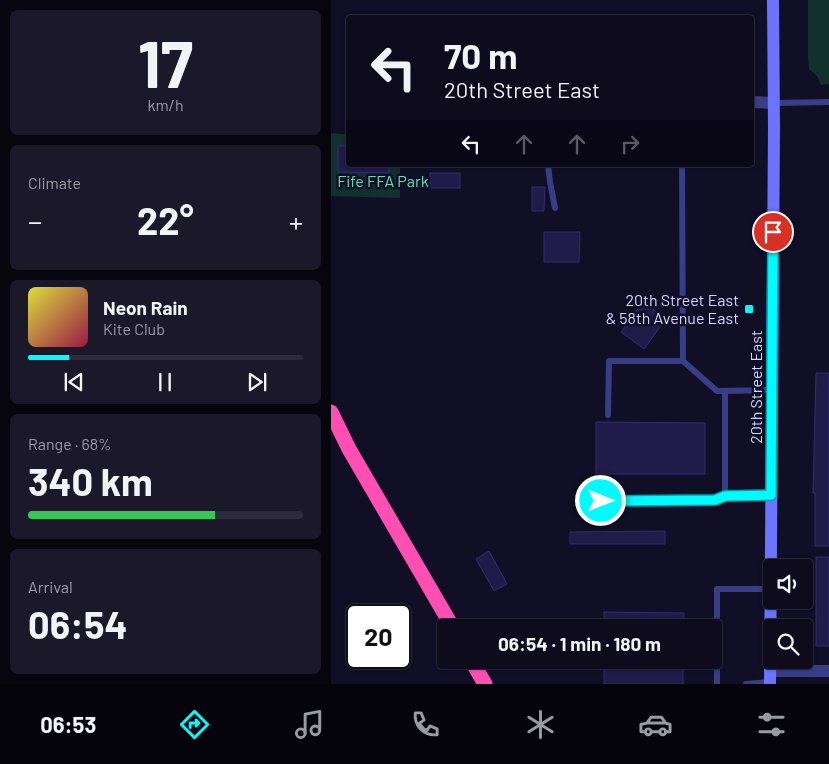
<!DOCTYPE html>
<html lang="en">
<head>
<meta charset="utf-8">
<style>
  :root { --surface:#0d0b1c; --page:#1b1929; --text:#f1f3f6; --muted:#9a9ba3; --line:#2d2b3b; --accent:#00fbff }
  body { margin:0; font-family:Barlow,sans-serif; background:var(--page); color:var(--text); height:100vh; display:flex; flex-direction:column; font-size:19px; white-space:nowrap }
  * { box-sizing:border-box; margin:0 }
  p { font-size:16px; color:var(--muted) }
  .icon { flex:none; width:28px; height:28px; fill:none; stroke:currentColor; stroke-width:2; stroke-linecap:round; stroke-linejoin:round }
  .map { position:relative; flex:1; overflow:hidden }
  .details { display:flex; flex-direction:column; gap:10px; padding:10px; background:#07060f; width:331px }
  .details>* { flex:none }
  .banner { position:absolute; left:15px; top:15px; width:408px; height:152px; border-radius:5px; box-shadow:0 1px 4px #0004,0 0 0 1px var(--line); background:#0d0b1c; color:var(--text); overflow:hidden }
  .controls { position:absolute; left:432px; top:559px; display:grid; gap:10px }
  .controls a { display:grid; place-items:center; width:50px; height:50px; border-radius:5px; background:var(--surface); box-shadow:0 1px 4px #0004,0 0 0 1px var(--line); font-size:25px }
  .speed { position:absolute; left:15px; top:604px; display:flex; gap:10px; font-size:25px; font-weight:700; text-align:center }
  .speed>* { display:grid; place-content:center; width:65px; height:65px; border-radius:50%; background:var(--surface); box-shadow:0 1px 4px #0004,0 0 0 1px var(--line); line-height:1 }
  .speed .limit { border:2px solid #111; border-radius:8px; background:#fff; color:#111 }
  .pin { position:absolute; display:grid; place-items:center; width:42px; height:42px; color:#fff; margin:-21px; border:2px solid #fff; border-radius:50%; box-shadow:0 1px 5px #0007 }
  .me { position:absolute; width:55px; margin:-28px; rotate:90deg; stroke-linejoin:round; filter:drop-shadow(0 0 4px #0008) }
  .turn { display:flex; align-items:center; gap:18px; height:105px; padding:0 15px; font-size:22px }
  .turn .icon { width:65px; height:65px; stroke-width:2.5 }
  .turn b { display:block; font-size:35px; line-height:42px }
  .lanes { display:flex; align-items:center; height:48px; padding:0 15px; background:#0003; justify-content:center; gap:25px; direction:ltr }
  .lanes .off { opacity:.35 }
  .big { font-size:38px; font-weight:700; line-height:1.1 }
  .details .widget { flex:1; display:flex; flex-direction:column; justify-content:center; gap:8px; min-width:0; padding:0 18px; border-radius:8px; background:var(--page) }
  .details .dial { align-items:center; gap:0 }
  .dial b { font-size:65px; line-height:1 }
  .song { display:flex; align-items:center; gap:15px }
  .cover { width:60px; height:60px; border-radius:8px; background:linear-gradient(135deg,hsl(60 70% 55%),hsl(340 70% 35%)) }
  .played { height:5px; border-radius:2px; background:linear-gradient(90deg,var(--accent) 15%,var(--line) 15%) }
  .keys { display:flex; justify-content:space-around; direction:ltr }
  .heat { display:flex; justify-content:space-between; align-items:center; font-size:28px; direction:ltr }
  .charge { height:8px; border-radius:4px; background:linear-gradient(90deg,#34c759 68%,var(--line) 0) }
  .trip { position:absolute; left:106px; top:619px; width:285px; height:50px; border-radius:5px; background:var(--surface); box-shadow:0 1px 4px #0004,0 0 0 1px var(--line); font-weight:700; line-height:50px; text-align:center }
  .menu { display:flex; height:80px; justify-content:space-around; align-items:center; background:#05040b; color:var(--muted) }
  .menu .icon { width:35px; height:35px }
  .menu .on { color:var(--accent) }
  .menu b { font-size:22px; color:var(--text) }
  main { display:flex; flex:1; min-height:0 }
  .map>svg:first-child { display:block }
</style>
</head>
<body>
<main>
<section class="details">
<div class="widget dial"><b>17</b><p>km/h</p></div>
<div class="widget"><p>Climate</p>
<div class="heat"><a>−</a><b class="big">22°</b><a>+</a></div>
</div>
<div class="widget">
<div class="song"><i class="cover"></i><div><b>Neon Rain</b><p>Kite Club</p></div></div>
<div class="played"></div>
<div class="keys"><svg class="icon" aria-label="previous" viewBox="0 0 24 24"><path d="M18 5L8 12l10 7zM5 5v14"/></svg><svg class="icon" aria-label="pause" viewBox="0 0 24 24"><path d="M8 5v14M16 5v14"/></svg><svg class="icon" aria-label="next" viewBox="0 0 24 24"><path d="M6 5l10 7-10 7zM19 5v14"/></svg></div>
</div>
<div class="widget"><p>Range · 68%</p><b class="big">340 km</b><div class="charge"></div></div>
<div class="widget"><p>Arrival</p><b class="big">06:54</b></div>
</section>
<div class="map">
<svg width="498" height="684" viewBox="0 0 498 684">
  <rect width="100%" height="100%" fill="#110f26"/>
  <g fill="#12302d">
    <polygon points="477,0 498,0 498,84 490,85 486,76 478,69 477,58"/>
    <polygon points="0,133 17,135 18,165 69,165 69,198 0,196"/>
  </g>
  <g fill="#201b48" stroke="#342c74">
    <polygon points="7,146 18,146 18,165 58,165 58,173 7,172"/>
    <rect x="99" y="173" width="30" height="15"/>
    <polygon points="201,187 214,187 213,211 201,211"/>
    <polygon points="213,232 249,232 248,262 213,262"/>
    <polygon points="312,302 335,319 313,349 290,332"/>
    <polygon points="485,373 498,373 498,546 484,546 484,493 482,493"/>
    <polygon points="265,422 374,423 374,474 265,474"/>
    <polygon points="334,531 334,544 239,544 239,532"/>
    <polygon points="158,551 176,584 163,591 145,559"/>
    <rect x="485" y="557" width="13" height="89"/>
    <polygon points="273,612 353,613 352,628 273,628"/>
    <rect x="273" y="660" width="79" height="24"/>
  </g>
  <g fill="none" stroke-linecap="round" stroke-linejoin="round">
    <g stroke="#393d86" stroke-width="6">
      <polyline points="443,103 498,102"/>
      <polyline points="217,165 219,182 224,208"/>
      <polyline points="351,165 352,361"/>
      <polyline points="277,415 278,361 352,361 386,391 441,390"/>
      <polyline points="394,496 394,391"/>
      <polyline points="270,501 384,501 394,496 440,495"/>
      <polyline points="386,684 386,589 440,589"/>
      <polyline points="415,684 439,682"/>
    </g>
    <g stroke="#393d86" stroke-width="12">
      <polyline points="420,102 443,103"/>
      <polyline points="439,671 498,671"/>
    </g>
    <polyline stroke="#6b74ff" stroke-width="12" points="439,684 443,128 442,0"/>
    <g stroke="#ff4fb2" stroke-width="15">
      <polyline points="0,412 18,449 122,628"/>
      <polyline points="140,660 154,684"/>
    </g>
  </g>
  <g fill="none" stroke-linecap="round" stroke-linejoin="round">
    <g stroke="#00a3a6" stroke-width="12">
      <polyline id="route" points="270,501 384,500 394,496 440,495 442,232"/>
    </g>
    <use href="#route" stroke="#00fbff" stroke-width="9"/>
  </g>
  <rect fill="#00fbff" stroke="#110f26" stroke-width="2" x="413" y="304" width="10" height="10" rx="2.5"/>
  <g text-anchor="middle" stroke-width="5" stroke-linejoin="round" paint-order="stroke">
    <g font-size="16" fill="#5ee1b5" stroke="#110f26">
      <text x="52" y="187">Fife FFA Park</text>
    </g>
    <g font-size="16" fill="#d5d4ff" stroke="#110f26" text-anchor="end">
      <text x="408" y="306">20th Street East<tspan x="408" dy="18">&amp; 58th Avenue East</tspan></text>
    </g>
    <g font-size="16" fill="#d5d4ff" stroke="#110f26">
      <text transform="translate(425 387) rotate(-90)" y="6">20th Street East</text>
    </g>
  </g>
</svg>
<div class="controls">
<a><svg class="icon" aria-label="sound" viewBox="0 0 24 24"><path d="M4 9h4l5-4v14l-5-4H4zM17 9q2 3 0 6"/></svg></a>
<a><svg class="icon" aria-label="search" viewBox="0 0 24 24"><circle cx="10" cy="10" r="6"/><path d="M15 15l6 6"/></svg></a>
</div>
<div class="speed"><div class="limit">20</div></div>
<div class="pin" style="left:442px;top:232px;background:#d93025"><svg class="icon" aria-label="arrive" viewBox="0 0 24 24"><path d="M6 21V4h12l-3 4 3 4H6"/></svg></div>
<svg class="me" style="left:270px;top:501px" viewBox="-20 -20 40 40"><circle r="17" fill="#00fbff" stroke="#fff" stroke-width="3"/><path d="M0-11L8 9 0 5-8 9z" fill="#fff"/></svg>
<div class="trip">06:54 · 1 min · 180 m</div>
<div class="banner">
<div class="turn"><svg class="icon" aria-label="left" viewBox="0 0 24 24"><path d="M17 20v-9H6M10 6l-5 5 5 5"/></svg><div><b>70 m</b>20th Street East</div></div>
<div class="lanes"><svg class="icon" aria-label="left" viewBox="0 0 24 24"><path d="M17 20v-9H6M10 6l-5 5 5 5"/></svg><svg class="icon off" aria-label="ahead" viewBox="0 0 24 24"><path d="M12 20V5M6 11l6-6 6 6"/></svg><svg class="icon off" aria-label="ahead" viewBox="0 0 24 24"><path d="M12 20V5M6 11l6-6 6 6"/></svg><svg class="icon off" aria-label="right" viewBox="0 0 24 24"><path d="M7 20v-9h11M14 6l5 5-5 5"/></svg></div>
</div>
</div>
</main>
<nav class="menu">
<b>06:53</b>
<svg class="icon on" aria-label="directions" viewBox="0 0 24 24"><path d="M12 3l9 9-9 9-9-9zM9 14v-3h6M13 9l2 2-2 2"/></svg>
<svg class="icon" aria-label="music" viewBox="0 0 24 24"><path d="M9 18V5l10-2v13"/><circle cx="6" cy="18" r="3"/><circle cx="16" cy="16" r="3"/></svg>
<svg class="icon" aria-label="phone" viewBox="0 0 24 24"><path d="M5 4h4l2 5-3 2q2 4 5 5l2-3 5 2v4C11 20 4 13 5 4z"/></svg>
<svg class="icon" aria-label="climate" viewBox="0 0 24 24"><path d="M12 3v18M4 7l16 10M4 17L20 7"/></svg>
<svg class="icon" aria-label="car" viewBox="0 0 24 24"><path d="M5 17H2v-5l4-1 3-4h7l3 4 3 1v5h-3M9 17h6M6 11h13"/><circle cx="7" cy="17" r="2"/><circle cx="17" cy="17" r="2"/></svg>
<svg class="icon" aria-label="filters" viewBox="0 0 24 24"><path d="M4 7h16M4 17h16"/><circle cx="9" cy="7" r="2"/><circle cx="15" cy="17" r="2"/></svg>
</nav>
</body>
</html>
